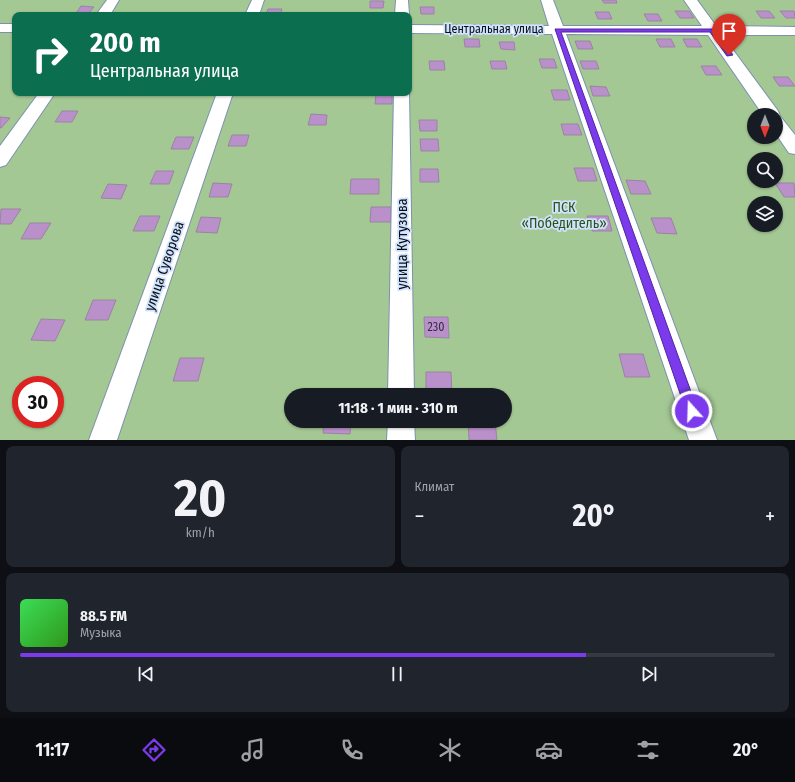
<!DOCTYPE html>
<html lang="ru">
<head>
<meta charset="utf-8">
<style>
  :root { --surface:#171b24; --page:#20242c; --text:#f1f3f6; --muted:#9ea1a6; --line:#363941; --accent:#7c3aed }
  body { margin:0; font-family:"Fira Sans Condensed",sans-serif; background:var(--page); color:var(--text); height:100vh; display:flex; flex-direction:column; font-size:15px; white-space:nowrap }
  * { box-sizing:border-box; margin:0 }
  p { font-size:13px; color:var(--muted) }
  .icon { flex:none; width:22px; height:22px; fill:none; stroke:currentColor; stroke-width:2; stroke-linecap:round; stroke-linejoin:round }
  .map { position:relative; height:440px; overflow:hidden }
  .details { display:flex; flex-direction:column; gap:6px; padding:6px; background:#0d0f14; flex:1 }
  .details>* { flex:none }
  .hud { position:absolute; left:12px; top:12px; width:400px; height:84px; border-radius:8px; box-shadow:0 1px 3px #0004; background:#0b6e4f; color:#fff; overflow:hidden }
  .needle { width:26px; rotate:180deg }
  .fabs { position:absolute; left:747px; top:108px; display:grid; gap:8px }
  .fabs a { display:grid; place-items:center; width:36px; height:36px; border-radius:50%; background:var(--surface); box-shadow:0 1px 3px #0004; font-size:20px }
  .speed { position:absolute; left:12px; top:376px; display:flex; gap:8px; font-size:20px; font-weight:700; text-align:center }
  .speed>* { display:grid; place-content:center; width:52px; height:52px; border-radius:50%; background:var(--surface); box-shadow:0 1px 3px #0004; line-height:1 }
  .speed .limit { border:6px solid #d22; background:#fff; color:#111 }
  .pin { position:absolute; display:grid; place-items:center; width:34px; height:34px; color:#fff; margin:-41px -17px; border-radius:50% 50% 50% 0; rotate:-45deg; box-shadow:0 0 4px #0007 }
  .pin .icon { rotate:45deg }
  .me { position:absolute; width:44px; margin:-22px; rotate:340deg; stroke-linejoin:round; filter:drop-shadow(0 0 3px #0008) }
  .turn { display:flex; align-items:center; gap:14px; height:84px; padding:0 12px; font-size:18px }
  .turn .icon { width:52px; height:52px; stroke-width:2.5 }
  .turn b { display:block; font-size:28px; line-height:34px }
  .big { font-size:30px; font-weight:700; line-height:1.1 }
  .details .card { flex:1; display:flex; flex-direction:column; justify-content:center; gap:6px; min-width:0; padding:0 14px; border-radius:8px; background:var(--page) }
  .details .dial { align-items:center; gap:0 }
  .dial b { font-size:52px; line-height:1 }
  .song { display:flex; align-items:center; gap:12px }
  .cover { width:48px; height:48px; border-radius:6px; background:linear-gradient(135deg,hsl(130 70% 55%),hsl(110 70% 35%)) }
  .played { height:4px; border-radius:2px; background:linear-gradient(90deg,var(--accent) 75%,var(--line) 75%) }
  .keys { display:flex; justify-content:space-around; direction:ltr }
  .heat { display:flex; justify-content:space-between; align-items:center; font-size:22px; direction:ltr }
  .details .tiles { flex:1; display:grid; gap:6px; grid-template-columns:1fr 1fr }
  .card:last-child { grid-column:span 2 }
  .trip { position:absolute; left:284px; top:388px; width:228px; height:40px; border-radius:20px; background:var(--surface); box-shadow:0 1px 3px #0004; font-weight:700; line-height:40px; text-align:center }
  .dock { display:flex; height:64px; justify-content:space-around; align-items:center; background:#090b0e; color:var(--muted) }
  .dock .icon { width:28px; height:28px }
  .dock .selected { color:var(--accent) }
  .dock b { font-size:18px; color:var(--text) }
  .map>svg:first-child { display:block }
</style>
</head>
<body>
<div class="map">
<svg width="795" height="440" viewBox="0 0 795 440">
  <rect width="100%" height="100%" fill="#d0e2fc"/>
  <path fill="#a4c894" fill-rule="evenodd" d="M0,0H795V440H0ZM15,15H409V93H15ZM754,115H776V137H754ZM754,159H776V181H754ZM754,203H776V225H754ZM21,385H55V419H21ZM291,395H505V421H291Z"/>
  <g fill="#ba90ca" stroke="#9984a1">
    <polygon points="602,0 616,0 617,3 604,3"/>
    <polygon points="370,1 384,1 383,8 370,8"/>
    <polygon points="81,6 94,7 89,13 76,13"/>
    <polygon points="420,7 434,7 434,14 421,14"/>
    <polygon points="268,9 282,9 280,15 266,15"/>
    <polygon points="675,11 689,11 694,18 680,18"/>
    <polygon points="756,11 769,11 775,18 761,18"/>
    <polygon points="780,11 794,11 795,18 786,18"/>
    <polygon points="595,12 609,12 612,19 598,19"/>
    <polygon points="644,14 658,14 662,21 648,21"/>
    <polygon points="464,39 479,39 480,47 465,47"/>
    <polygon points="656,39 671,39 675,47 660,47"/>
    <polygon points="683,39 697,39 702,47 687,47"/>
    <polygon points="575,41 590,41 593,49 578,49"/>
    <polygon points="499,42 514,42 515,50 501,49"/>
    <polygon points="539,59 554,59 557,68 542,68"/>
    <polygon points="429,61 444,61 445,70 430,70"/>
    <polygon points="490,61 505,61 507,69 492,69"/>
    <polygon points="580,61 596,61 599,69 583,69"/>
    <polygon points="701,66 716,66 722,75 706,75"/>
    <polygon points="773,77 788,77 795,86 779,86"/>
    <polygon points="590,86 606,87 610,96 593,96"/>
    <polygon points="551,90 567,90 570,100 554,100"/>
    <polygon points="376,94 392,94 392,104 375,104"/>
    <polygon points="62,111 78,111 72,122 55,122"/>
    <polygon points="311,114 327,115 326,125 308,125"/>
    <polygon points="0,117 10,118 1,128 0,128"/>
    <polygon points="419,120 437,120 437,131 420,131"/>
    <polygon points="561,124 578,124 582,135 564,135"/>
    <polygon points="232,135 249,135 246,146 228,146"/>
    <polygon points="176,137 194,137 189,149 171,149"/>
    <polygon points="420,139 438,139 439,151 421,151"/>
    <polygon points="574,168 593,168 597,181 578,181"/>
    <polygon points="420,169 438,169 439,182 420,182"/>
    <polygon points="156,171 174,171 169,184 150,184"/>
    <polygon points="351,179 379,179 379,194 350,194"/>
    <polygon points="626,180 645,181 651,194 631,194"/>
    <polygon points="213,183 232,184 228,197 209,197"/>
    <polygon points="775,183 794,183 795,197 784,197"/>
    <polygon points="108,184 127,185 121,199 101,198"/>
    <polygon points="371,207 391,207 391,222 370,222"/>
    <polygon points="1,209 21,209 11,224 0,224"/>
    <polygon points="140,216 160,216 154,231 133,231"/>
    <polygon points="587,216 608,216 612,231 592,231"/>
    <polygon points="201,217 221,218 217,233 196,232"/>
    <polygon points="651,218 671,218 677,234 657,233"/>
    <polygon points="30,223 51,223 41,239 21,239"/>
    <polygon points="93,300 116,300 108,320 85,320"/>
    <polygon points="424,317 448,317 449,338 425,337"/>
    <polygon points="41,319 65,320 55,341 31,340"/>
    <polygon points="619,354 643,354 650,377 625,377"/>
    <polygon points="180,358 204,358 198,381 173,381"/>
    <polygon points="426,372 451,372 452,395 426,395"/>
    <polygon points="324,421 351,421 350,434 323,433"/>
    <polygon points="468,421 495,421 497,440 469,440"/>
  </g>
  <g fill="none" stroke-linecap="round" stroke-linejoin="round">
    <g stroke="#7c91ae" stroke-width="2">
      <g id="minor">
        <polygon points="107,0 119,0 110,15 96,15"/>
        <polygon points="252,0 264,0 259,15 245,15"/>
        <polygon points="396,0 408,0 409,15 395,15"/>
        <polygon points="541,0 553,0 563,26 702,26 684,0 697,0 716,26 795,27 795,35 722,35 778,111 780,116 795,135 795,154 789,153 776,134 776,115 763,115 708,35 566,34 717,440 689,440 552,34 409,33 409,25 549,26"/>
        <rect x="0" y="24" width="15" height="8"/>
        <polygon points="409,91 414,395 388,395 394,93 409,93"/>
        <polygon points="39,93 55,93 6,165 0,167 0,146"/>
        <polygon points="217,93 233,93 117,440 89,440"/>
        <polygon points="388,421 414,421 415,440 387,440"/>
      </g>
    </g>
    <use href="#minor" fill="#fff" fill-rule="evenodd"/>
  </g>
  <polygon fill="#7c3aed" stroke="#51269a" points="555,29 714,29 733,55 727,56 710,32 561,32 698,411 696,415 692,417 688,415 686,411"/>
  <g text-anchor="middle" stroke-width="3.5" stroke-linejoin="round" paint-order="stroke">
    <g font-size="12" fill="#060d17" stroke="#d0e2fc">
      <text x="494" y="33">Центральная улица</text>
    </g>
    <g font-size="12" fill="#332e44">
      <text x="436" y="331">230</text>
    </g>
    <g font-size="14" fill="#2c5216" stroke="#d0e2fc">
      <text x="564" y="212">ПСК<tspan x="564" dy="16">«Победитель»</tspan></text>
    </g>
    <g font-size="14" fill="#060d17" stroke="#d0e2fc">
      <text transform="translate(402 244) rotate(-90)" y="5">улица Кутузова</text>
      <text transform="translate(164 266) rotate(-71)" y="5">улица Суворова</text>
    </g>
  </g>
</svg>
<div class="fabs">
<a><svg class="needle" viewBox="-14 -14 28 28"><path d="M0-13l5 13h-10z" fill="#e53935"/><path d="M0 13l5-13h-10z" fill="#9ea1a6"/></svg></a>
<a><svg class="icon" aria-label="search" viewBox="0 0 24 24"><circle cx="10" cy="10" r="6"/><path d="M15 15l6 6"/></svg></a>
<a><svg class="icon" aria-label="layers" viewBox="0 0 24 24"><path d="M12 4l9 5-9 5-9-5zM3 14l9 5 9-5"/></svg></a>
</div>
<div class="speed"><div class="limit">30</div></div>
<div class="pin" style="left:729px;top:55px;background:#d93025"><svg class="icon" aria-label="arrive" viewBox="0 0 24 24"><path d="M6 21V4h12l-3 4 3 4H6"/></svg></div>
<svg class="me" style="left:692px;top:411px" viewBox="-20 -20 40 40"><circle r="17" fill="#7c3aed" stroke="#fff" stroke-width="3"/><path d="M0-11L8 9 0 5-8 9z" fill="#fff"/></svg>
<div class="trip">11:18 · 1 мин · 310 m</div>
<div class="hud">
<div class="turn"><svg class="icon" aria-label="right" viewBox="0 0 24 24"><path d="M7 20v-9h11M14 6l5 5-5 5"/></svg><div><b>200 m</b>Центральная улица</div></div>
</div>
</div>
<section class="details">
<div class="tiles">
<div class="card dial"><b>20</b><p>km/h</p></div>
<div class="card"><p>Климат</p>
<div class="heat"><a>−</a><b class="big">20°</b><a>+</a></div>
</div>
<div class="card">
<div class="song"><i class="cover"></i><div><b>88.5 FM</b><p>Музыка</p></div></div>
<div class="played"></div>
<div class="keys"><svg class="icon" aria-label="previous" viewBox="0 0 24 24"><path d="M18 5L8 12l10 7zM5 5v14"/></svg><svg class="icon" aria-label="pause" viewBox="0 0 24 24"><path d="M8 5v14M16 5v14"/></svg><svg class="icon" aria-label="next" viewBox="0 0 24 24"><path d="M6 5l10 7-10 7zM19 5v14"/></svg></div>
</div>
</div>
</section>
<nav class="dock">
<b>11:17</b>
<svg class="icon selected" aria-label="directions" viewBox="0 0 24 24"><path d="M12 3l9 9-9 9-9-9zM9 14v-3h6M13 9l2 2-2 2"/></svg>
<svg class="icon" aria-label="music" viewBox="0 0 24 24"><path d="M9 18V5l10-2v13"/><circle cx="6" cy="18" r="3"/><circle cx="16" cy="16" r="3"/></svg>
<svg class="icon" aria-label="phone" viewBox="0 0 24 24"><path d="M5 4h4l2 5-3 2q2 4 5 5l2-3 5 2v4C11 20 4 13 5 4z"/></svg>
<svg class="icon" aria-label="climate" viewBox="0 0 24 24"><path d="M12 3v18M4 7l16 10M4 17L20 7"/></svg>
<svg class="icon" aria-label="car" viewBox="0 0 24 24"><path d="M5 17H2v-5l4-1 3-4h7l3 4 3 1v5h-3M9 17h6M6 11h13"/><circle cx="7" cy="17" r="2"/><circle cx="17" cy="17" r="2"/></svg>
<svg class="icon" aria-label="filters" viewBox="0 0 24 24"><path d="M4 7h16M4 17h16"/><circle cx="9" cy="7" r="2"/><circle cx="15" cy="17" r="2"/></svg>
<b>20°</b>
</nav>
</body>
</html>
